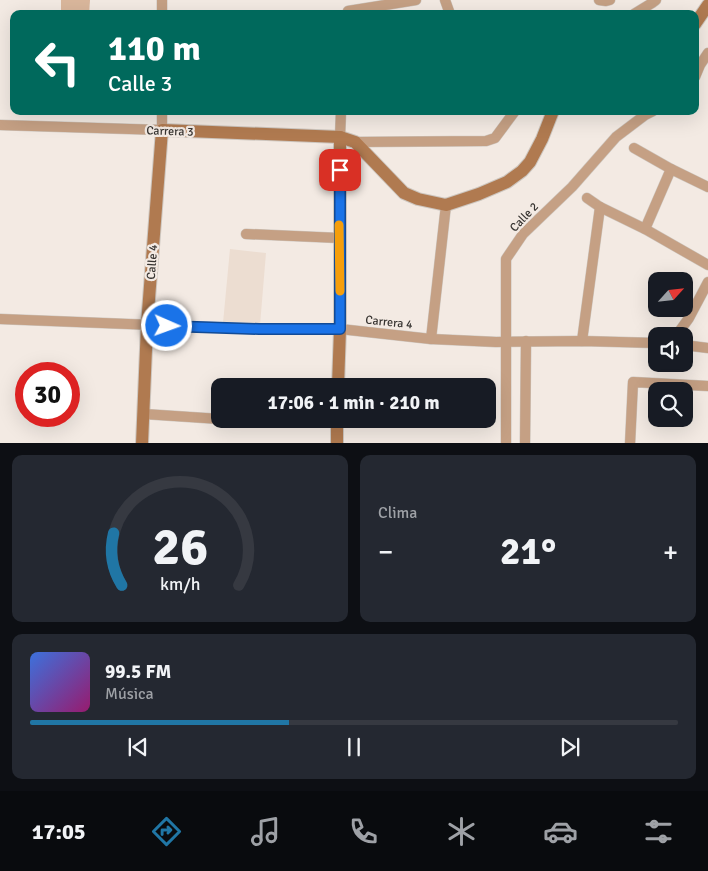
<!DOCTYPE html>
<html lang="es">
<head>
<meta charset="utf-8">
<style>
  :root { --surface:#171b24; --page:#242831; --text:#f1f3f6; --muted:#9ea1a6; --line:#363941; --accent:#2076a5 }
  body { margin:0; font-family:Signika,sans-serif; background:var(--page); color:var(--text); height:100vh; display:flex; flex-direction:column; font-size:19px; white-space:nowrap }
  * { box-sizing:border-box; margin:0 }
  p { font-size:16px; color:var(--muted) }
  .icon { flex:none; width:28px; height:28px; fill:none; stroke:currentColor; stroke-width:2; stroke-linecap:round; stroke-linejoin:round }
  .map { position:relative; height:443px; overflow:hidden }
  .panel { display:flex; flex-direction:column; gap:12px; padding:12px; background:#0d0f14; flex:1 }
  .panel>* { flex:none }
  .top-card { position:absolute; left:10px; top:10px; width:689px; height:105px; border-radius:10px; box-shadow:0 5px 20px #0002; background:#00695c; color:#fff; overflow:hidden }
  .needle { width:32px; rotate:63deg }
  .tools { position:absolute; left:648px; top:272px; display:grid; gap:10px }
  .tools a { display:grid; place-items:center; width:45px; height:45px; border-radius:10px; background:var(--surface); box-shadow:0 5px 20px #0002; font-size:25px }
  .speed { position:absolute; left:15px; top:362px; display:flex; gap:10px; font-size:25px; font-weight:700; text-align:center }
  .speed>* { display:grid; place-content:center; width:65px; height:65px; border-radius:50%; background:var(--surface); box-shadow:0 5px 20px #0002; line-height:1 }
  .speed .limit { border:8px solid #d22; background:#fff; color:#111 }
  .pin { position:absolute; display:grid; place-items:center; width:42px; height:42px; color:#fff; margin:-21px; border-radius:10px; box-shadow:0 2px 8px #0006 }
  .me { position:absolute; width:55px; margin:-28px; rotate:92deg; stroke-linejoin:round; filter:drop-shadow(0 0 4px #0008) }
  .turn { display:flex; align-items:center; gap:18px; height:105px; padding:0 15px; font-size:22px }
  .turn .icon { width:65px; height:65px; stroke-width:2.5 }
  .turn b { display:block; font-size:35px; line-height:42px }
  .big { font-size:38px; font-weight:700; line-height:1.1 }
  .panel .tile { flex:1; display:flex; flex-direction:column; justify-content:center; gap:8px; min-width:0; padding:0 18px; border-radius:10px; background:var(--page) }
  .panel .dial { align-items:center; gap:0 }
  .dial svg { height:130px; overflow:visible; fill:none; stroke:var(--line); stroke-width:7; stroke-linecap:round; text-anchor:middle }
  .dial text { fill:var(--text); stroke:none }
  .song { display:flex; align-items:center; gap:15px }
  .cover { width:60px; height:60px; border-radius:8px; background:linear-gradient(135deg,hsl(220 70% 55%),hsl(320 70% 35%)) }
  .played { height:5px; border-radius:2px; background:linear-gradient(90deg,var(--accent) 40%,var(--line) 40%) }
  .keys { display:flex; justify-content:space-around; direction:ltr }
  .heat { display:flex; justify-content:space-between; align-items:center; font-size:28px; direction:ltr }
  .panel .tiles { flex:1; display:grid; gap:12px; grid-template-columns:1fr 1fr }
  .tile:last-child { grid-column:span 2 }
  .trip { position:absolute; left:211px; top:378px; width:285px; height:50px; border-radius:10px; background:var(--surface); box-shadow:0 5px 20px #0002; font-weight:700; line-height:50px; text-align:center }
  .tab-bar { display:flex; height:80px; justify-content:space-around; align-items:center; background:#090b0e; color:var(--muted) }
  .tab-bar .icon { width:35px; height:35px }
  .tab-bar .selected { color:var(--accent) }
  .tab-bar b { font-size:22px; color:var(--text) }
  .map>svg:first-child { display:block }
</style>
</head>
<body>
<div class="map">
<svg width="708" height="444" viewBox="0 0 708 444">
  <rect width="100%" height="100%" fill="#f3eae3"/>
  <polygon fill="#ecddd1" points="230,249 266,253 260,325 223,323"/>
  <polygon fill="#dab79c" points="61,0 90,0 89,14 61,14"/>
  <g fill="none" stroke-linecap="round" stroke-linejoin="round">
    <g stroke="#cdc6bf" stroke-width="11">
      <g id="street">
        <polyline points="445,0 450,14"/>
        <polyline points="599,0 606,1 610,0"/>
        <polyline points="348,11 416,0"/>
        <polyline points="162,14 162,0"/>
        <polyline points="634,14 652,3 656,0"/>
        <polyline points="695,77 700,65 708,53"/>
        <polyline points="0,125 162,130 162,111"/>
        <polyline points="340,137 341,111"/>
        <polyline points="355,142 486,141 495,138 515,111"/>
        <polyline points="634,148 671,169 708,187"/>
        <polyline points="587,198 600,207 645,229 708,265"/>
        <polyline points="645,229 671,169"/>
        <polyline points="246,234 339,238"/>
        <polyline points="0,319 259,329 340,329 431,339 496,342 582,341 656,343"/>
        <polyline points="676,336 689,318 708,282"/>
        <polyline points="431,339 446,205"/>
        <polyline points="582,341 600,207"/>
        <polyline points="684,345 708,348"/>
        <polyline points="144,414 220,419"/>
        <polyline points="224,419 266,421"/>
        <polyline points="506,444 506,259 523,234 572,187 616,137 645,115 653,111"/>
        <polyline points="525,444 526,341"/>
        <polyline points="630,444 633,382 708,386"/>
      </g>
    </g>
    <g stroke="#cdc6bf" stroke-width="14">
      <g id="secondary">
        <polyline points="695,24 708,5"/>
        <polyline points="338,386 340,329 340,137"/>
        <polyline points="142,444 147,325 162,130 340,137 355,142 404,193 418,199 446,205 479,194 507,182 522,171 530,162 542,139 553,111"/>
        <polyline points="337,444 337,419"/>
      </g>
    </g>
    <use href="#street" stroke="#c5a084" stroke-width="10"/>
    <use href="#secondary" stroke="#b07a50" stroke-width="12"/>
  </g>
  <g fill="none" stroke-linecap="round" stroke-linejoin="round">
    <g stroke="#114b97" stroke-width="12">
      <polyline id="route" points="167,326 259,329 340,329 340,170"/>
    </g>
    <use href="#route" stroke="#1a73e8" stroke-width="9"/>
    <polyline stroke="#f59e0b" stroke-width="9" points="339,225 340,291"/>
  </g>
  <g text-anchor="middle" stroke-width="4.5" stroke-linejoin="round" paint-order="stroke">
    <g font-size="12" fill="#373431" stroke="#f3eae3">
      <text transform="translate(170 131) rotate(2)" y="4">Carrera 3</text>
      <text transform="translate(524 217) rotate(-46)" y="4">Calle 2</text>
      <text transform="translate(152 262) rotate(-86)" y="4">Calle 4</text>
      <text transform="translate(389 322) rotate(6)" y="4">Carrera 4</text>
    </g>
  </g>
</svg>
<div class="tools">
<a><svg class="needle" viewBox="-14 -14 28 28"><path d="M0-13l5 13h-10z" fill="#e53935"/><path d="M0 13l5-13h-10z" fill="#9ea1a6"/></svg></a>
<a><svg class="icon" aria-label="sound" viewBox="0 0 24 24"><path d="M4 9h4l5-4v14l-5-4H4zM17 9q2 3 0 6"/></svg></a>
<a><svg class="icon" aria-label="search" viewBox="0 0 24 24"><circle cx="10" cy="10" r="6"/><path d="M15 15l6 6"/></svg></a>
</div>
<div class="speed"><div class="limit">30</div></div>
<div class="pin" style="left:340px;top:170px;background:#d93025"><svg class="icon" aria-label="arrive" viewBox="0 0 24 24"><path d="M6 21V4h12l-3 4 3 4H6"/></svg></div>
<svg class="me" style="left:167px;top:326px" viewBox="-20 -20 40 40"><circle r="17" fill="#1a73e8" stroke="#fff" stroke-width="3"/><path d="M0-11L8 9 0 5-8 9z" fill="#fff"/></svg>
<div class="trip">17:06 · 1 min · 210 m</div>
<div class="top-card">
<div class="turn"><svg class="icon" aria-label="left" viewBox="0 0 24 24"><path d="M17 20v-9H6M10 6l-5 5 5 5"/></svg><div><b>110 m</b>Calle 3</div></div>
</div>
</div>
<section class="panel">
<div class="tiles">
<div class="tile dial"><svg viewBox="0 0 100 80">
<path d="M14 69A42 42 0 1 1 86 69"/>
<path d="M14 69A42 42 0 0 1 9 37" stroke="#2076a5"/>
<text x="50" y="56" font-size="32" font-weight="700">26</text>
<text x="50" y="72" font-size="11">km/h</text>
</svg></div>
<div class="tile"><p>Clima</p>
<div class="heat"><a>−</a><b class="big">21°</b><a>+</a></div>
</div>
<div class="tile">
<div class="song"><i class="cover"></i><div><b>99.5 FM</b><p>Música</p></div></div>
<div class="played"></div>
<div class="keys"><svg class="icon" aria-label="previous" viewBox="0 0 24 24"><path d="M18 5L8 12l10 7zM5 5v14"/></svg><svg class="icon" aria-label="pause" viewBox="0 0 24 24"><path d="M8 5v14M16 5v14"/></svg><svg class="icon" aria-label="next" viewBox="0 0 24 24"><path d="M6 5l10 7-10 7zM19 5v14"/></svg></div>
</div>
</div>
</section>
<nav class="tab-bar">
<b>17:05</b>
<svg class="icon selected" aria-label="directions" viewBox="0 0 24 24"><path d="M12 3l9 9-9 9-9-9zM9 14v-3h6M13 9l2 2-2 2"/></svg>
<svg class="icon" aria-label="music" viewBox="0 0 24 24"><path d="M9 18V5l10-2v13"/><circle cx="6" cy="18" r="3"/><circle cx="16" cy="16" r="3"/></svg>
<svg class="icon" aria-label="phone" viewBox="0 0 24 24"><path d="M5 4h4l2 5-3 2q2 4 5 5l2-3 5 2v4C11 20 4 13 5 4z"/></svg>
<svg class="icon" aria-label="climate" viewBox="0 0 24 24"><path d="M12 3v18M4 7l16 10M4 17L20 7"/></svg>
<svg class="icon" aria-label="car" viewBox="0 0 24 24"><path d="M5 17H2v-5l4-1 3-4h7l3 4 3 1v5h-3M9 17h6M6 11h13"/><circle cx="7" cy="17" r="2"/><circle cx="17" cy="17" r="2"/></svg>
<svg class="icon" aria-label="filters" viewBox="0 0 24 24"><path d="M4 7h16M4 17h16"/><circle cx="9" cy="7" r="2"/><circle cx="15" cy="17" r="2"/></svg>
</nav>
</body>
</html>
